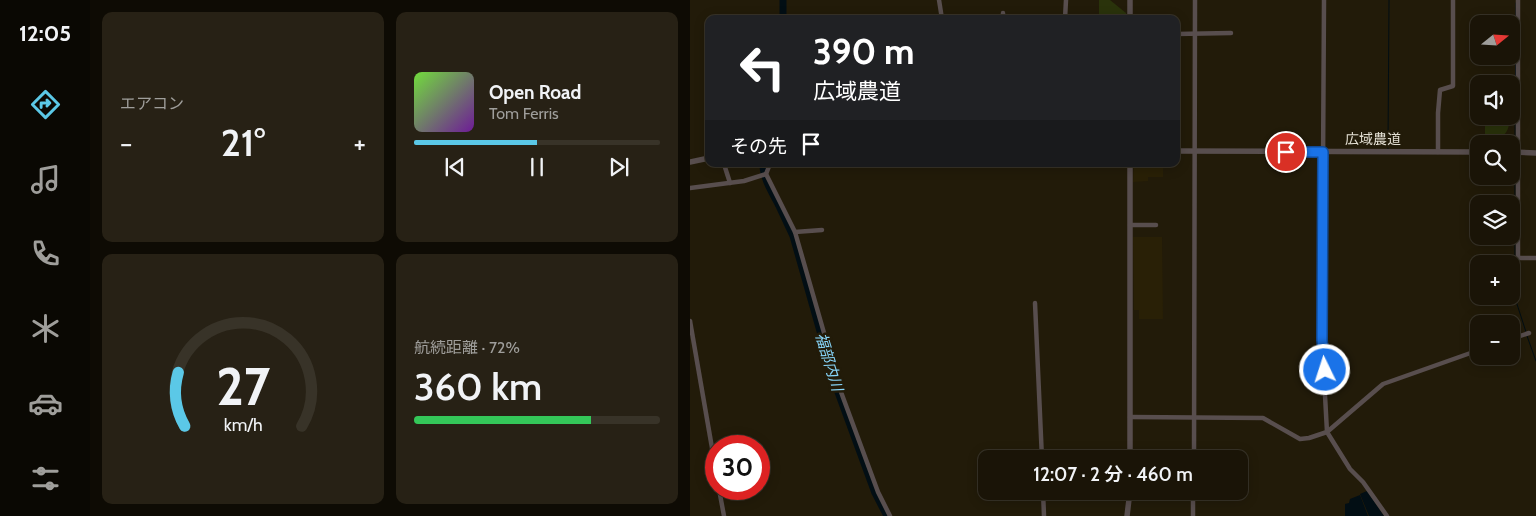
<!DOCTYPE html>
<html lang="ja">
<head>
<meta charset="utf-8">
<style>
  :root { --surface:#1a1407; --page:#272115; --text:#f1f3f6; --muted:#9f9e9b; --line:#383328; --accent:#5bc8e7 }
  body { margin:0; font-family:Cabin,"Noto Sans JP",sans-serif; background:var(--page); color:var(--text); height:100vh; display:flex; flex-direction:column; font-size:19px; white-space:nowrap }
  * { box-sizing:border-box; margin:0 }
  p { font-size:16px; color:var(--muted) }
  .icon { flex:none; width:28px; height:28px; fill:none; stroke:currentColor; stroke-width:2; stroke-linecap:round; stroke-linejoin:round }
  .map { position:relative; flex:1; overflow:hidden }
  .details { display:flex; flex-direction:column; gap:12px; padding:12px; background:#0e0b04; width:600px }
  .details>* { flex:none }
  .hud { position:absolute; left:15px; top:15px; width:475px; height:152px; border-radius:10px; box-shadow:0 2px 12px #0003,0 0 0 1px var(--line); background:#202124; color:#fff; overflow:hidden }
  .needle { width:32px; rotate:72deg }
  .tools { position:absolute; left:780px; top:15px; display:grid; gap:10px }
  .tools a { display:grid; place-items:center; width:50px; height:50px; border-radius:10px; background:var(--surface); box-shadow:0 2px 12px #0003,0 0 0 1px var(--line); font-size:25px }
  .speed { position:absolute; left:15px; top:435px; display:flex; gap:10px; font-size:25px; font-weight:700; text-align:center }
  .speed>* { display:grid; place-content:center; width:65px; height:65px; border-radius:50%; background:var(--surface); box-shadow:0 2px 12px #0003,0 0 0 1px var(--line); line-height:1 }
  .speed .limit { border:8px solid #d22; background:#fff; color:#111 }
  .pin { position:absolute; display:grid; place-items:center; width:42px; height:42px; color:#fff; margin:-21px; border:2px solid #fff; border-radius:50%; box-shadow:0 1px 5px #0007 }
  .me { position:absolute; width:55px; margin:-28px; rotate:356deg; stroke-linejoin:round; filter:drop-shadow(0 0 4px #0008) }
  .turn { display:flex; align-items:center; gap:18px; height:105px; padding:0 25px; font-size:22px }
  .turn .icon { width:65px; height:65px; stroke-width:2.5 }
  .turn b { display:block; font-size:35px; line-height:42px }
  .then { display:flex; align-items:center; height:48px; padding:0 25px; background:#0003; gap:10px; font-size:19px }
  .big { font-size:38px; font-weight:600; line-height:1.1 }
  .details .widget { flex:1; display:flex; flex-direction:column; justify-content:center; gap:8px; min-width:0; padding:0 18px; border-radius:10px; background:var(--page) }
  .details .dial { align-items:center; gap:0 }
  .dial svg { height:130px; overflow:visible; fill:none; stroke:var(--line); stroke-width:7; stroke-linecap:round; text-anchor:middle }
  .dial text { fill:var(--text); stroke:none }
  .song { display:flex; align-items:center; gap:15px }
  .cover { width:60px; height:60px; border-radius:8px; background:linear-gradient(135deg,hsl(100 70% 55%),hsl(280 70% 35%)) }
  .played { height:5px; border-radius:2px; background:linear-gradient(90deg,var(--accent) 50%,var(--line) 50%) }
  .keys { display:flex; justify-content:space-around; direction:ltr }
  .heat { display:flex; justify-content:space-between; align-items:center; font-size:28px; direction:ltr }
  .charge { height:8px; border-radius:4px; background:linear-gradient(90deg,#34c759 72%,var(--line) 0) }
  .details .tiles { flex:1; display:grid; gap:12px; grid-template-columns:repeat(2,1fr) }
  .trip { position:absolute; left:288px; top:450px; width:270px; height:50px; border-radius:10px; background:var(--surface); box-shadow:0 2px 12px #0003,0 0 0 1px var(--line); font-weight:600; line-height:50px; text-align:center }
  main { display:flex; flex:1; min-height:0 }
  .dock { display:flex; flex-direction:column; width:90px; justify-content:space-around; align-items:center; background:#0a0803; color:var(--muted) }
  .dock .icon { width:35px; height:35px }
  .dock .current { color:var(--accent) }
  .dock b { font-size:22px; color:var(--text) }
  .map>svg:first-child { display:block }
</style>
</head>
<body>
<main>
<nav class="dock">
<b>12:05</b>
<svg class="icon current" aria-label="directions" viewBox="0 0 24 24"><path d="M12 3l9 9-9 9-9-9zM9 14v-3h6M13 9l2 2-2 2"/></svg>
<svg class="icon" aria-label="music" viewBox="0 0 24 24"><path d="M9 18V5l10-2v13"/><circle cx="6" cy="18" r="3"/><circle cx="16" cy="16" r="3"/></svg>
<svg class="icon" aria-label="phone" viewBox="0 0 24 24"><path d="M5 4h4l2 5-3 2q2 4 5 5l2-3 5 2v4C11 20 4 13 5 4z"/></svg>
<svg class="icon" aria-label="climate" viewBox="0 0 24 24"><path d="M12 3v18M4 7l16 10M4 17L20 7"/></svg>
<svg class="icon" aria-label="car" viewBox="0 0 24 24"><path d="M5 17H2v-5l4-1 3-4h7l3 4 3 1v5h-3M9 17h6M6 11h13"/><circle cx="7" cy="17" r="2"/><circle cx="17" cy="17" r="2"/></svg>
<svg class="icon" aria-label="filters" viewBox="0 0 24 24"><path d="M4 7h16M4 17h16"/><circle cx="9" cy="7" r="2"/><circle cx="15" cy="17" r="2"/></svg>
</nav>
<section class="details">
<div class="tiles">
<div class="widget"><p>エアコン</p>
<div class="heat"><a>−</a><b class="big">21°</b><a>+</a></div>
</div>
<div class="widget">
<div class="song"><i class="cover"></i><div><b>Open Road</b><p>Tom Ferris</p></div></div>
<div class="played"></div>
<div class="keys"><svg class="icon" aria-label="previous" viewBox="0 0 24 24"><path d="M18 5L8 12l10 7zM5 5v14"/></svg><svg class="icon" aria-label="pause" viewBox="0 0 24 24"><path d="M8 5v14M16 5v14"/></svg><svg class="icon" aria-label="next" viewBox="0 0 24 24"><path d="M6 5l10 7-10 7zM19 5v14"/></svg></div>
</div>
<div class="widget dial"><svg viewBox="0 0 100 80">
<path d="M14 69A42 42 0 1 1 86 69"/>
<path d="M14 69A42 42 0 0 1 10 36" stroke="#5bc8e7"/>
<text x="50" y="56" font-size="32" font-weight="700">27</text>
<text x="50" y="72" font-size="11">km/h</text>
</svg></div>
<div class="widget"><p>航続距離 · 72%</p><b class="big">360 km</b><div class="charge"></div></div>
</div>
</section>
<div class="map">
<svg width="846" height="516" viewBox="0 0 846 516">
  <rect width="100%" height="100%" fill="#221b09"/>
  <g fill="#292006">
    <polygon points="444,164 473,164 473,177 458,177 458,181 443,182"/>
    <polygon points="443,237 472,237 473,319 449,319 449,310 444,310"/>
  </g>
  <g fill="#2a330b">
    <polygon points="409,0 420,0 436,13 436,19 409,19"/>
    <path d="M795,116H818C822,130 813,141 798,140L795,136Z"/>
  </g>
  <g fill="#020e14">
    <polygon points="677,491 694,516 679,516 670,494"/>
    <polygon points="670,495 678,516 666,516 665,504 666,516 655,516 655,504 659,503 660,499"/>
  </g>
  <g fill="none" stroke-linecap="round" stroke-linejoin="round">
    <g stroke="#020e14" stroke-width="1">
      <polyline points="698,149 699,0"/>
      <polyline points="825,149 826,3"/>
      <polyline points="825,155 825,298 836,332"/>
      <polyline points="837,336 846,361"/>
    </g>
    <g stroke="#020e14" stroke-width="7">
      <polyline points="93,19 93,0"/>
      <path d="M73,164C73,178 81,191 88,204"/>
      <polyline points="89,206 103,236 145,384 185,493 197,516"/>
    </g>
    <g stroke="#584e4e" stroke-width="4.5">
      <polyline points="249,0 252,19"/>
      <polyline points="634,0 632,340 637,432 660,469 673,482 697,516"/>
      <polyline points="828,0 828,258 846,258"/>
      <polyline points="313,19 313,13"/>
      <polyline points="375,19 376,0"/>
      <polyline points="486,34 541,33"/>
      <polyline points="748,152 748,113 750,90 763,86 763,0"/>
      <polyline points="34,164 40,183"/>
      <polyline points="80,164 76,174 105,232 151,392 188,492 200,516"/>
      <polyline points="0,188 54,181 76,174"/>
      <polyline points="440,225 466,225"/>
      <polyline points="105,232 132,230"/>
      <polyline points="345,303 352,459"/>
      <polyline points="0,321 26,471"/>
      <polyline points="821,339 839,333"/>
      <polyline points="440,417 573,418 610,439 619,438 637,432 693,384 789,350"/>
      <polyline points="504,459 505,0"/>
      <polyline points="29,489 34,516"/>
      <polyline points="353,491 354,516"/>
      <polyline points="503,516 503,491"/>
    </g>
    <g stroke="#584e4e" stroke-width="5.5">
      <polyline points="440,19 440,0"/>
      <polyline points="486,151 789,152"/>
      <polyline points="821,152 846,153"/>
      <polyline points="0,162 19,158"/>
      <polyline points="440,459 440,164"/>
      <polyline points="437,516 440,491"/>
    </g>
  </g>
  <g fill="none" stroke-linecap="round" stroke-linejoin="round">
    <g stroke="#114b97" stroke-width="12">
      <polyline id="route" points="596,152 633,152 632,340 635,370"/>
    </g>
    <use href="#route" stroke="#1a73e8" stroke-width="9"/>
  </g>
  <g text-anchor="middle" stroke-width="5" stroke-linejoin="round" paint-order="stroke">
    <g font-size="14" fill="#e2ded2" stroke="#221b09">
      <text x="683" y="144">広域農道</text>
    </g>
    <g font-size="15" font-style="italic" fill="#87d5f9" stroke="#221b09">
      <text transform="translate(139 362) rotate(73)" y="5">福部内川</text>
    </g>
  </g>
</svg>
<div class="tools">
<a><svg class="needle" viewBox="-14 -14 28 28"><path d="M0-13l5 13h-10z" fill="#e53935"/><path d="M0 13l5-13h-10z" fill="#9f9e9b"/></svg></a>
<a><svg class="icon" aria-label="sound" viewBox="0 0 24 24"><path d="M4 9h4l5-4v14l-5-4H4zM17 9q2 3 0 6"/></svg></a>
<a><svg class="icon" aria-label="search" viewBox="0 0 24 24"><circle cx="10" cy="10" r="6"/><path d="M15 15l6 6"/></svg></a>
<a><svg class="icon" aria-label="layers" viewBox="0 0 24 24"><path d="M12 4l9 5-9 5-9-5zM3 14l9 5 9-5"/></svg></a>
<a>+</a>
<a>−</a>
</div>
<div class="speed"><div class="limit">30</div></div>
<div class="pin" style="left:596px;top:152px;background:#d93025"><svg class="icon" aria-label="arrive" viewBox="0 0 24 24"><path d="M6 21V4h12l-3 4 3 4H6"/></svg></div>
<svg class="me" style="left:635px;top:370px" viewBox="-20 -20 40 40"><circle r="17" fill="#1a73e8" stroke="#fff" stroke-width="3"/><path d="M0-11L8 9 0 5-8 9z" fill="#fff"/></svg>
<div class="trip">12:07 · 2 分 · 460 m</div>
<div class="hud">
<div class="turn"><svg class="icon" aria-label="left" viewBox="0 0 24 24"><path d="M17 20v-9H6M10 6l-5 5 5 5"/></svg><div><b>390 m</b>広域農道</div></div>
<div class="then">その先<svg class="icon" aria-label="arrive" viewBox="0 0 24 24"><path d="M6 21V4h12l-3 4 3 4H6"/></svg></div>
</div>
</div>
</main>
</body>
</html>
